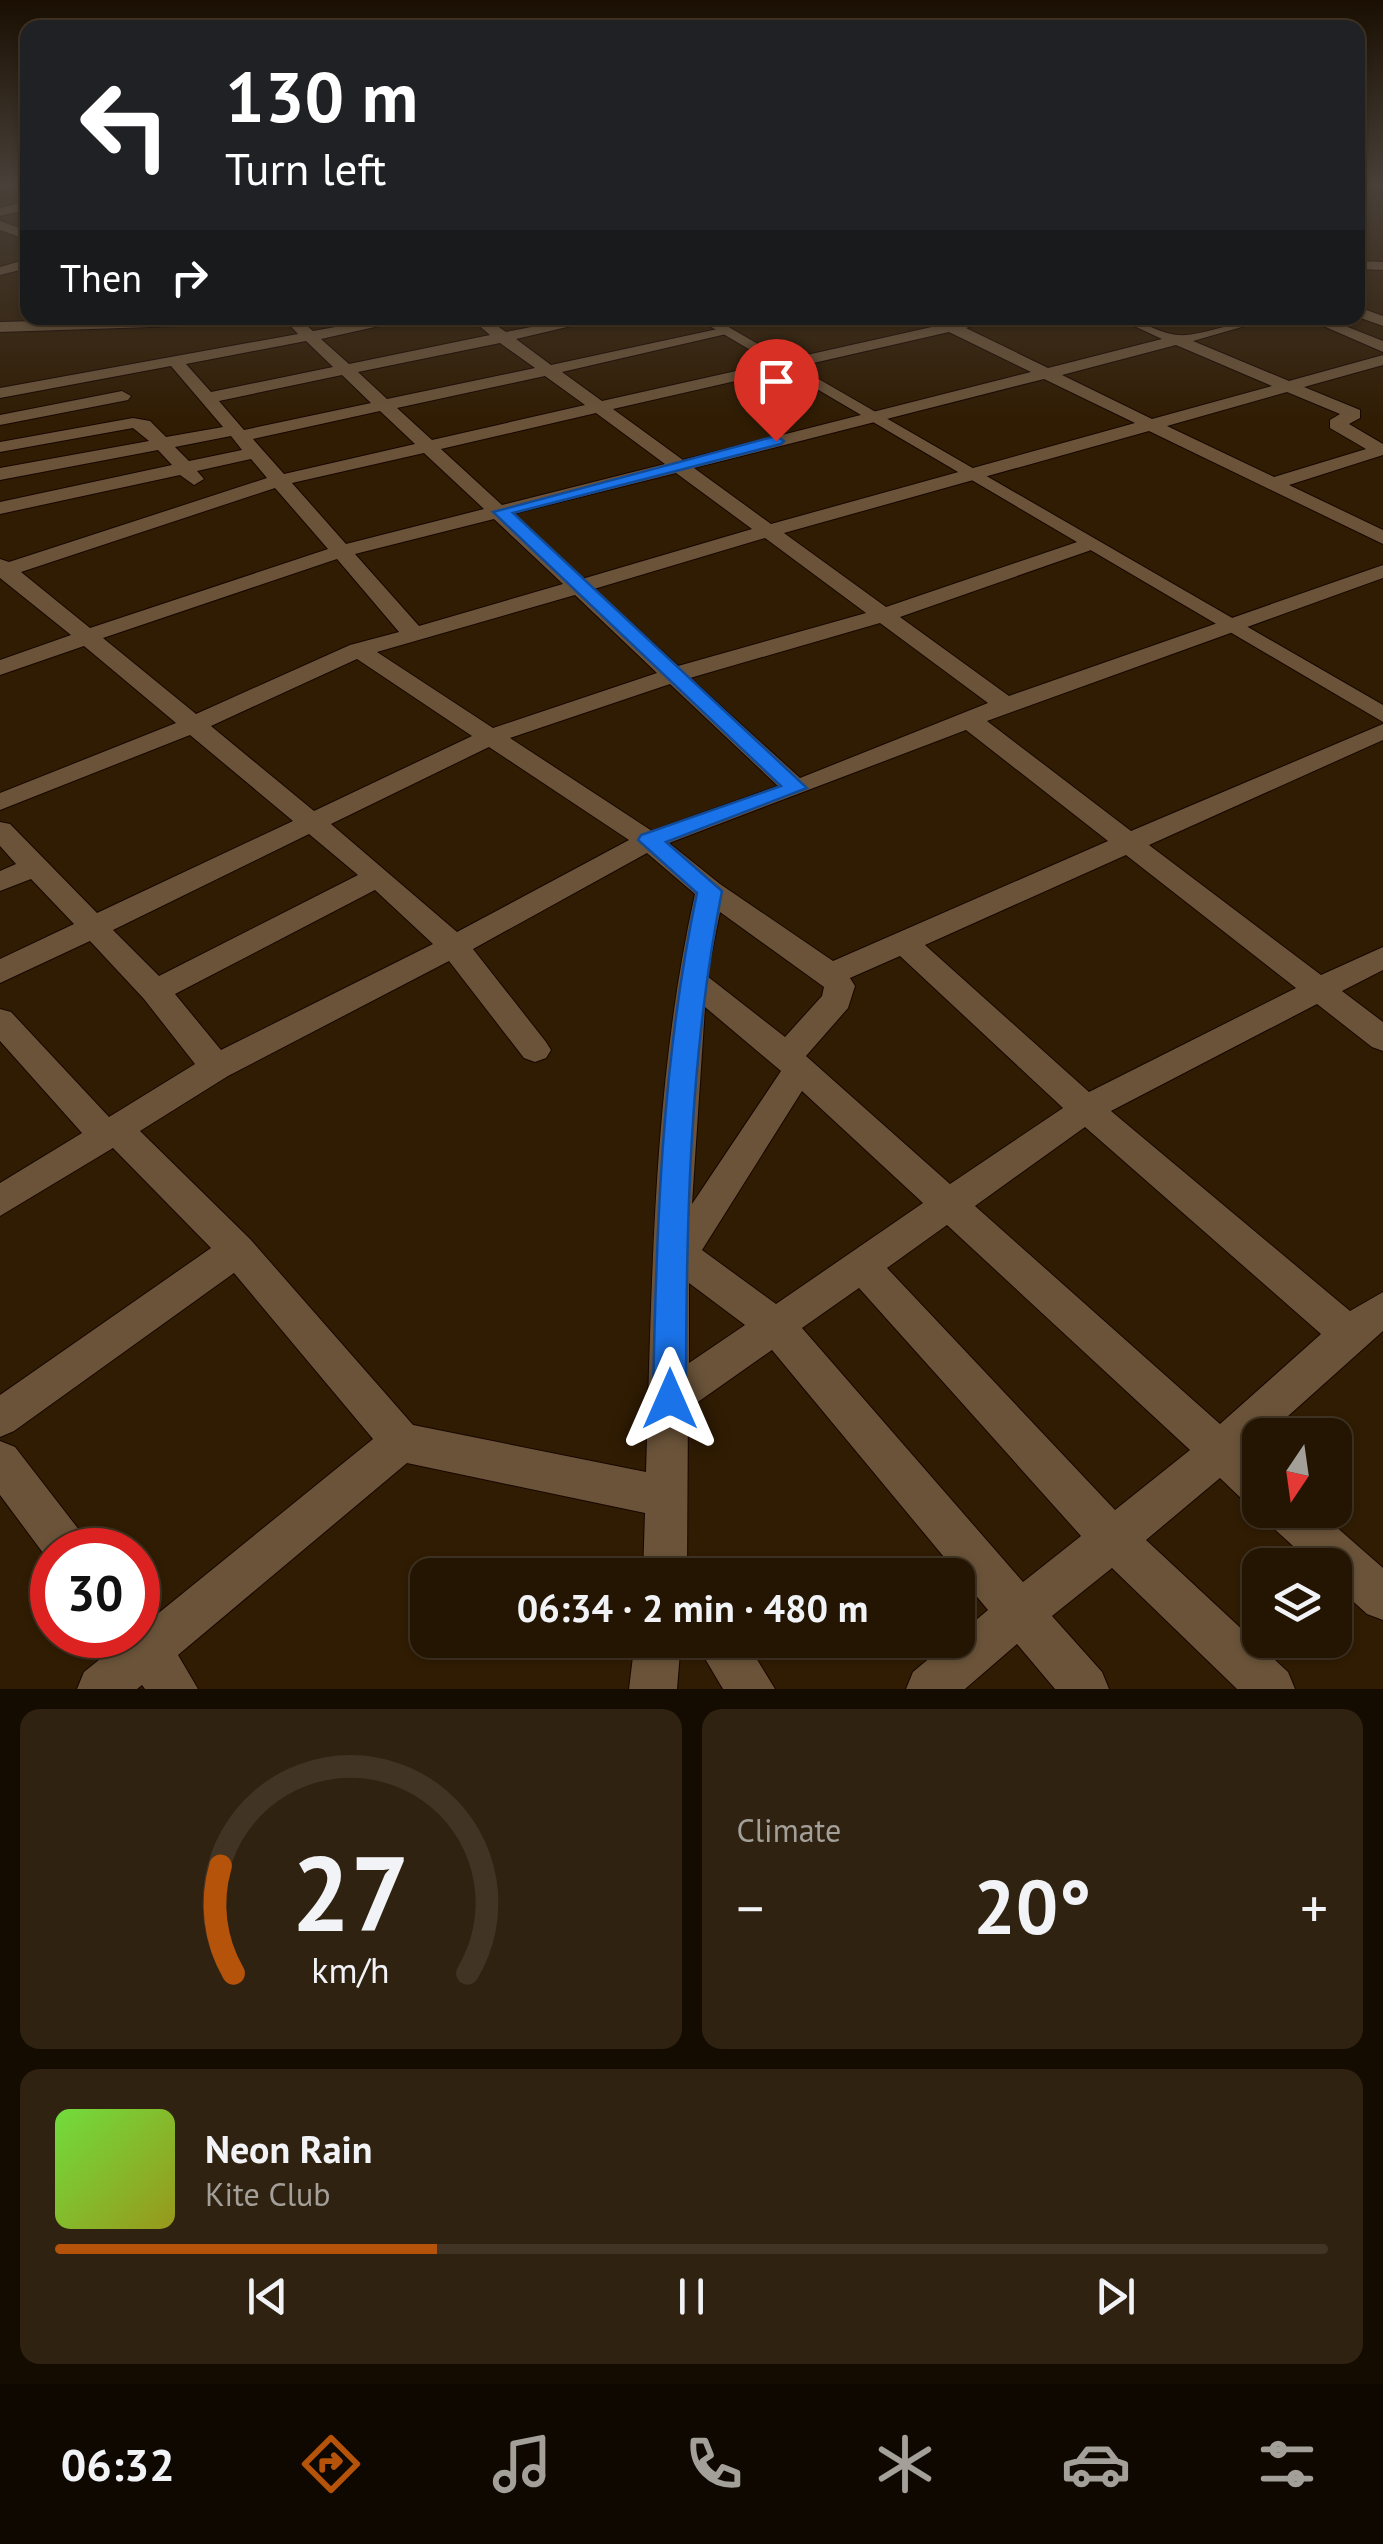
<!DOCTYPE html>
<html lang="en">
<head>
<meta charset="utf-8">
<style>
  :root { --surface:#241502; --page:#302211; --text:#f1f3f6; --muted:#a39f99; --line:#413424; --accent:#b45309 }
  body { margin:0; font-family:"PT Sans",sans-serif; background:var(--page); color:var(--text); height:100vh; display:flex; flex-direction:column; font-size:38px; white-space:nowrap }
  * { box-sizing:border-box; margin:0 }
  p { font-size:32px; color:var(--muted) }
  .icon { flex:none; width:55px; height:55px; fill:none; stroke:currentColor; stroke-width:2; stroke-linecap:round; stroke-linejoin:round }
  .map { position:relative; height:1689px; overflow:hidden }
  .drawer { display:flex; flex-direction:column; gap:20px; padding:20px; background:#140c01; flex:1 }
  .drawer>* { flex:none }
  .hud { position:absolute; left:20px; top:20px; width:1345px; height:305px; border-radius:20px; box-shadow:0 2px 8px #0004,0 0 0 2px var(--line); background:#202124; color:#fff; overflow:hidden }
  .needle { width:65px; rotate:193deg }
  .tools { position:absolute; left:1242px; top:1418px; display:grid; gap:20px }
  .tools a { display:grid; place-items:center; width:110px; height:110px; border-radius:20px; background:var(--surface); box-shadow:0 2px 8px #0004,0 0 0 2px var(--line); font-size:50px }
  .speed { position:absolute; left:30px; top:1528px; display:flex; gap:20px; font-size:50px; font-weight:700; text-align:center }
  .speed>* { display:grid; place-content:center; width:130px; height:130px; border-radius:50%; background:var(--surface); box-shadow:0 2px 8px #0004,0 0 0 2px var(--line); line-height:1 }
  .speed .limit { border:15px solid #d22; background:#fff; color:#111 }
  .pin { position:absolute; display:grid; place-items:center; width:85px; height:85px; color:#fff; margin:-102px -42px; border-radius:50% 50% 50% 0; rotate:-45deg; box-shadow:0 0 10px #0007 }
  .pin .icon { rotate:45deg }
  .me { position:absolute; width:110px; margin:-55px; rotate:0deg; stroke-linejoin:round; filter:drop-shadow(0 0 8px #0008) }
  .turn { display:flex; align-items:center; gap:35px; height:210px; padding:0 40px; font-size:45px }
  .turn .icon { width:130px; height:130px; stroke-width:2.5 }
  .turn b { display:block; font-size:70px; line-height:85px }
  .then { display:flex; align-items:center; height:95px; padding:0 40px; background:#0003; gap:20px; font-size:38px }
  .big { font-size:75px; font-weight:700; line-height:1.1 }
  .drawer .tile { flex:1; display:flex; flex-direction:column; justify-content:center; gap:15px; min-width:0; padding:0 35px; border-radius:20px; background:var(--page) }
  .drawer .dial { align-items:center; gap:0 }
  .dial svg { height:260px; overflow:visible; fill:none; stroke:var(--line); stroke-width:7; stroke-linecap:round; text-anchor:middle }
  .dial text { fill:var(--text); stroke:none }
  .song { display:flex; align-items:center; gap:30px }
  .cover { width:120px; height:120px; border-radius:15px; background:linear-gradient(135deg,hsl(100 70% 55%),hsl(60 70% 35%)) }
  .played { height:10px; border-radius:5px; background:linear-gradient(90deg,var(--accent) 30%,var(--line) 30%) }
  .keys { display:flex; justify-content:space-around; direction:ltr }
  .heat { display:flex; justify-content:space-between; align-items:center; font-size:55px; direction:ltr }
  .drawer .tiles { flex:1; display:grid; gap:20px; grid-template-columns:1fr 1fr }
  .tile:last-child { grid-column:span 2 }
  .trip { position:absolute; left:410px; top:1558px; width:565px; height:100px; border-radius:20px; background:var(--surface); box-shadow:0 2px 8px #0004,0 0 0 2px var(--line); font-weight:700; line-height:100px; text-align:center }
  .tab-bar { display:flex; height:160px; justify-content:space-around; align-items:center; background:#0e0801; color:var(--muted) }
  .tab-bar .icon { width:70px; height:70px }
  .tab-bar .selected { color:var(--accent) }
  .tab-bar b { font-size:45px; color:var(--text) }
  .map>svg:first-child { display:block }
</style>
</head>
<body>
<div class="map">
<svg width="1383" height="1689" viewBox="0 0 1383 1689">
  <rect width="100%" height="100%" fill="#301c03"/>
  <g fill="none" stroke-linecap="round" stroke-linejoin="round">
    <g stroke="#170600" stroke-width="2">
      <g id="minor">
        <polygon points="0,184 21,184 0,192"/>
        <polygon points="28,201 28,209 0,216 0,208"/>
        <polygon points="0,221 28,231 28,240 0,230"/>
        <polygon points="28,259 28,268 0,275 0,267"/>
        <polygon points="1358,307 1383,316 1383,326 1358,317"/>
        <path d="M283,318H298L313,331L386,318H415L321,339L349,364L490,335L470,318H486L506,332L578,318H605L516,339L551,365L727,327L735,332L562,372L602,401L972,318H997L966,328L1048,368L1162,339L1117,318C1140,318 1156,333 1178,335C1201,337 1243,318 1273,318L1193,341L1289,381L1383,355V365L1304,387L1360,410V418L1349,424L1383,444V455L1289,485L1383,530V544L1149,431L784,533L886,607L1083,540H1097V548L900,617L1009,696L1383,565V578L987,721L1131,831L1383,724V740L1149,845L1321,975L1383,947V970L1342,991L1383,1022V1051L1372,1047L1317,1004L1111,1111L1350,1311L1383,1292V1331L1267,1435H1260V1442L1250,1451L1260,1459V1508L1245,1502L1220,1478L1146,1540L1288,1672L1295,1689H1237L1112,1568L1052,1616L1102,1672L1109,1689H1055L1017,1644L965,1689H906L913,1672L951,1640H958V1635L988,1610L772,1350L688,1409L687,1575H643L645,1513L407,1463L178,1655L198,1689H145L142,1685L137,1689H77L84,1672L115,1647L110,1635H138V1614L150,1620L373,1439L234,1273L14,1431L0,1437V1395L211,1248L113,1148L0,1216V1183L82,1133L0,1041V1009L11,1012L109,1117L195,1064L144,999L90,941L0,983V959L74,924L31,879L0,891V871L16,864L0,846V822L10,824L97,913L293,821L190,735L0,810V793L176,723L84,646L0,675V660L71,635L0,578V559L9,562L267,478L251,459L197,471L204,479L194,485L180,475L0,514V502L172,465L158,450L0,480V468L149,441L133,428L0,452V442L133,418L150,421L166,437L223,427L171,366L0,398V388L298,334ZM949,332L1031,372L683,460L613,409ZM306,341L333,367L211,392L186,364ZM500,343L535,368L387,399L358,372ZM1176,345L1272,386L1152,419L1062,375ZM342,375L371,403L244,430L219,401ZM545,376L585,405L432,440L397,408ZM1044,379L1135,423L771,524L694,468ZM1287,392L1340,414L1330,420V428L1366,449L1274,477L1167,426ZM380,411L415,444L284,474L253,439ZM596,413L665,464L502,505L441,449ZM231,436L242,450L189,461L175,447ZM424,453L484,509L346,544L292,483ZM676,473L752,529L582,579L512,514ZM275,488L328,549L90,628L21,572ZM494,519L563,584L419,626L355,554ZM765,538L866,613L678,666L594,589ZM337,559L399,632L350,645L196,714L103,638ZM575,595L657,673L493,728L377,652ZM880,623L988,703L800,778L690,678ZM357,659L472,736L314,811L211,726ZM670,684L778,786L652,831L510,738ZM966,730L1108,841L833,961L720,884L669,843ZM489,747L629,840L457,932L331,824ZM309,834L358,875L159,976L113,930ZM647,853L695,894C653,1082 652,1279 646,1472L413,1425L250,1239L140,1131L228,1076L449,961L524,1058L535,1062L546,1058L551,1050L546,1042L473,949ZM1126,855L1296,988L1089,1092L925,945ZM375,890L433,944L221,1050L175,994ZM720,912L824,987L822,996L785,1037L707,976ZM900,956L1063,1108L950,1184L806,1056L848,1008L855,986L850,978ZM705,1007L781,1071L692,1204ZM802,1091L923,1203L776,1304L702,1250ZM1085,1127L1321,1334L1220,1424L975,1206ZM947,1225L1190,1450L1115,1510L887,1268ZM689,1283L745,1325L689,1363ZM859,1288L1081,1536L1023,1582L802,1328Z"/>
        <polygon points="1305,318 1325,318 1383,341 1383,352"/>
        <polygon points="122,391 131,396 128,400 0,425 0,415"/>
        <polygon points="0,1441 15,1447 83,1535 90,1550 52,1550 52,1565 0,1495"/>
        <polygon points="1264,1510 1317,1510 1383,1568 1383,1620 1367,1614 1335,1585 1335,1565 1314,1565 1270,1525"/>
        <polygon points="635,1640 681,1640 677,1689 629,1689"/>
        <polygon points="694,1640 745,1640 775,1689 723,1689"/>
      </g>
    </g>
    <g stroke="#170600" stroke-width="2">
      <g id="tertiary">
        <polygon points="1358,261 1383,262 1383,270 1358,269"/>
        <polygon points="146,318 278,318 270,323 0,332 0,322"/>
        <polygon points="696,318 713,318 1383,705 1383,722"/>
      </g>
    </g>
    <use href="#minor" fill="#6a5339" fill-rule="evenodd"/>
    <use href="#tertiary" fill="#6a5339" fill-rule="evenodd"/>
  </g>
  <linearGradient id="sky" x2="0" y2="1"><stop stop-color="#1a0f02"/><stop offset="0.44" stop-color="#484039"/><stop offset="1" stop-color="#484039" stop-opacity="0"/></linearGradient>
  <rect width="1383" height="421" fill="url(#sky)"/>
  <path fill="#1a73e8" stroke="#114b97" stroke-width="2.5" d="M776,436L784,441L781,444L513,513L807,788L666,842L722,891C689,1057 686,1229 686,1399L681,1410L670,1414L658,1410L653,1399C656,1230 662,1058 697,893L638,840L641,835L781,786L493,512Z"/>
</svg>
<div class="tools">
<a><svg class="needle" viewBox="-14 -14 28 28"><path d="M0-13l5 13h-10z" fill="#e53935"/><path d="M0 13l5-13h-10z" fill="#a39f99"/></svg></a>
<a><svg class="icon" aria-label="layers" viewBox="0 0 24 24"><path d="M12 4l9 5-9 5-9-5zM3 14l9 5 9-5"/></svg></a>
</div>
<div class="speed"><div class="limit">30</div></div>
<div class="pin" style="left:776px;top:441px;background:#d93025"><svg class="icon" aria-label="arrive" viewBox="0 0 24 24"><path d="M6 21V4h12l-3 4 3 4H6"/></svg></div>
<svg class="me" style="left:670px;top:1399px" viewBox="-20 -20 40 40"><path d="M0-17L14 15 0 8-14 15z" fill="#1a73e8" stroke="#fff" stroke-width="4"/></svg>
<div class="trip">06:34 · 2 min · 480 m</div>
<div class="hud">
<div class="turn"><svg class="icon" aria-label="left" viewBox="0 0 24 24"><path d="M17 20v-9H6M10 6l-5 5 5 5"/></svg><div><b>130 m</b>Turn left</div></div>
<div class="then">Then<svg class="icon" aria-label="right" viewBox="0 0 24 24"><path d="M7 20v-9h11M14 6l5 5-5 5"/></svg></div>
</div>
</div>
<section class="drawer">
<div class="tiles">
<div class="tile dial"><svg viewBox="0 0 100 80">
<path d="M14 69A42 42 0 1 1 86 69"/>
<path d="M14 69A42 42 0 0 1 10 36" stroke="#b45309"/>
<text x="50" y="56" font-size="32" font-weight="700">27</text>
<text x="50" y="72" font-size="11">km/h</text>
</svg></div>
<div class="tile"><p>Climate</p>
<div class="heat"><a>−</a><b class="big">20°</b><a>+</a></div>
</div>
<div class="tile">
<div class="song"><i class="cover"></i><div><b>Neon Rain</b><p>Kite Club</p></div></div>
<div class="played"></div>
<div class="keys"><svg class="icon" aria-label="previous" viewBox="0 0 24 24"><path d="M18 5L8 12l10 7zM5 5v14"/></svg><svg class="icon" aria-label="pause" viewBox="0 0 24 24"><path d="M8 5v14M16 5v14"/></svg><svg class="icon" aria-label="next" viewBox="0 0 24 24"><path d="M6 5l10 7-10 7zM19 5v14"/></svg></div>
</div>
</div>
</section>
<nav class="tab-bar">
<b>06:32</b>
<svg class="icon selected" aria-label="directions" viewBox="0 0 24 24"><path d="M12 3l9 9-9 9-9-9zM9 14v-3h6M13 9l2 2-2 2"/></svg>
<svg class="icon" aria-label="music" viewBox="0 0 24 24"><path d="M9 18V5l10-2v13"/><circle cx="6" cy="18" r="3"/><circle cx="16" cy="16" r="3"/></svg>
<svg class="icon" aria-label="phone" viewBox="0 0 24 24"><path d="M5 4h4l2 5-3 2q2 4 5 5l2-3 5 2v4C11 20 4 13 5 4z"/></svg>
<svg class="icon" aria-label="climate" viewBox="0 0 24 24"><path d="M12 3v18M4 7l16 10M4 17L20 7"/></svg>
<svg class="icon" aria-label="car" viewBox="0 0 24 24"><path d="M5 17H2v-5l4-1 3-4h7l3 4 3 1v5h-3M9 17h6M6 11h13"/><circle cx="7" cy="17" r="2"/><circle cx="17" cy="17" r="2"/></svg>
<svg class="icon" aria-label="filters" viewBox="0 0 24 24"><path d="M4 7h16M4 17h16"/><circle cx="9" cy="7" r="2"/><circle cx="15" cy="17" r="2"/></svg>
</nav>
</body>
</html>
